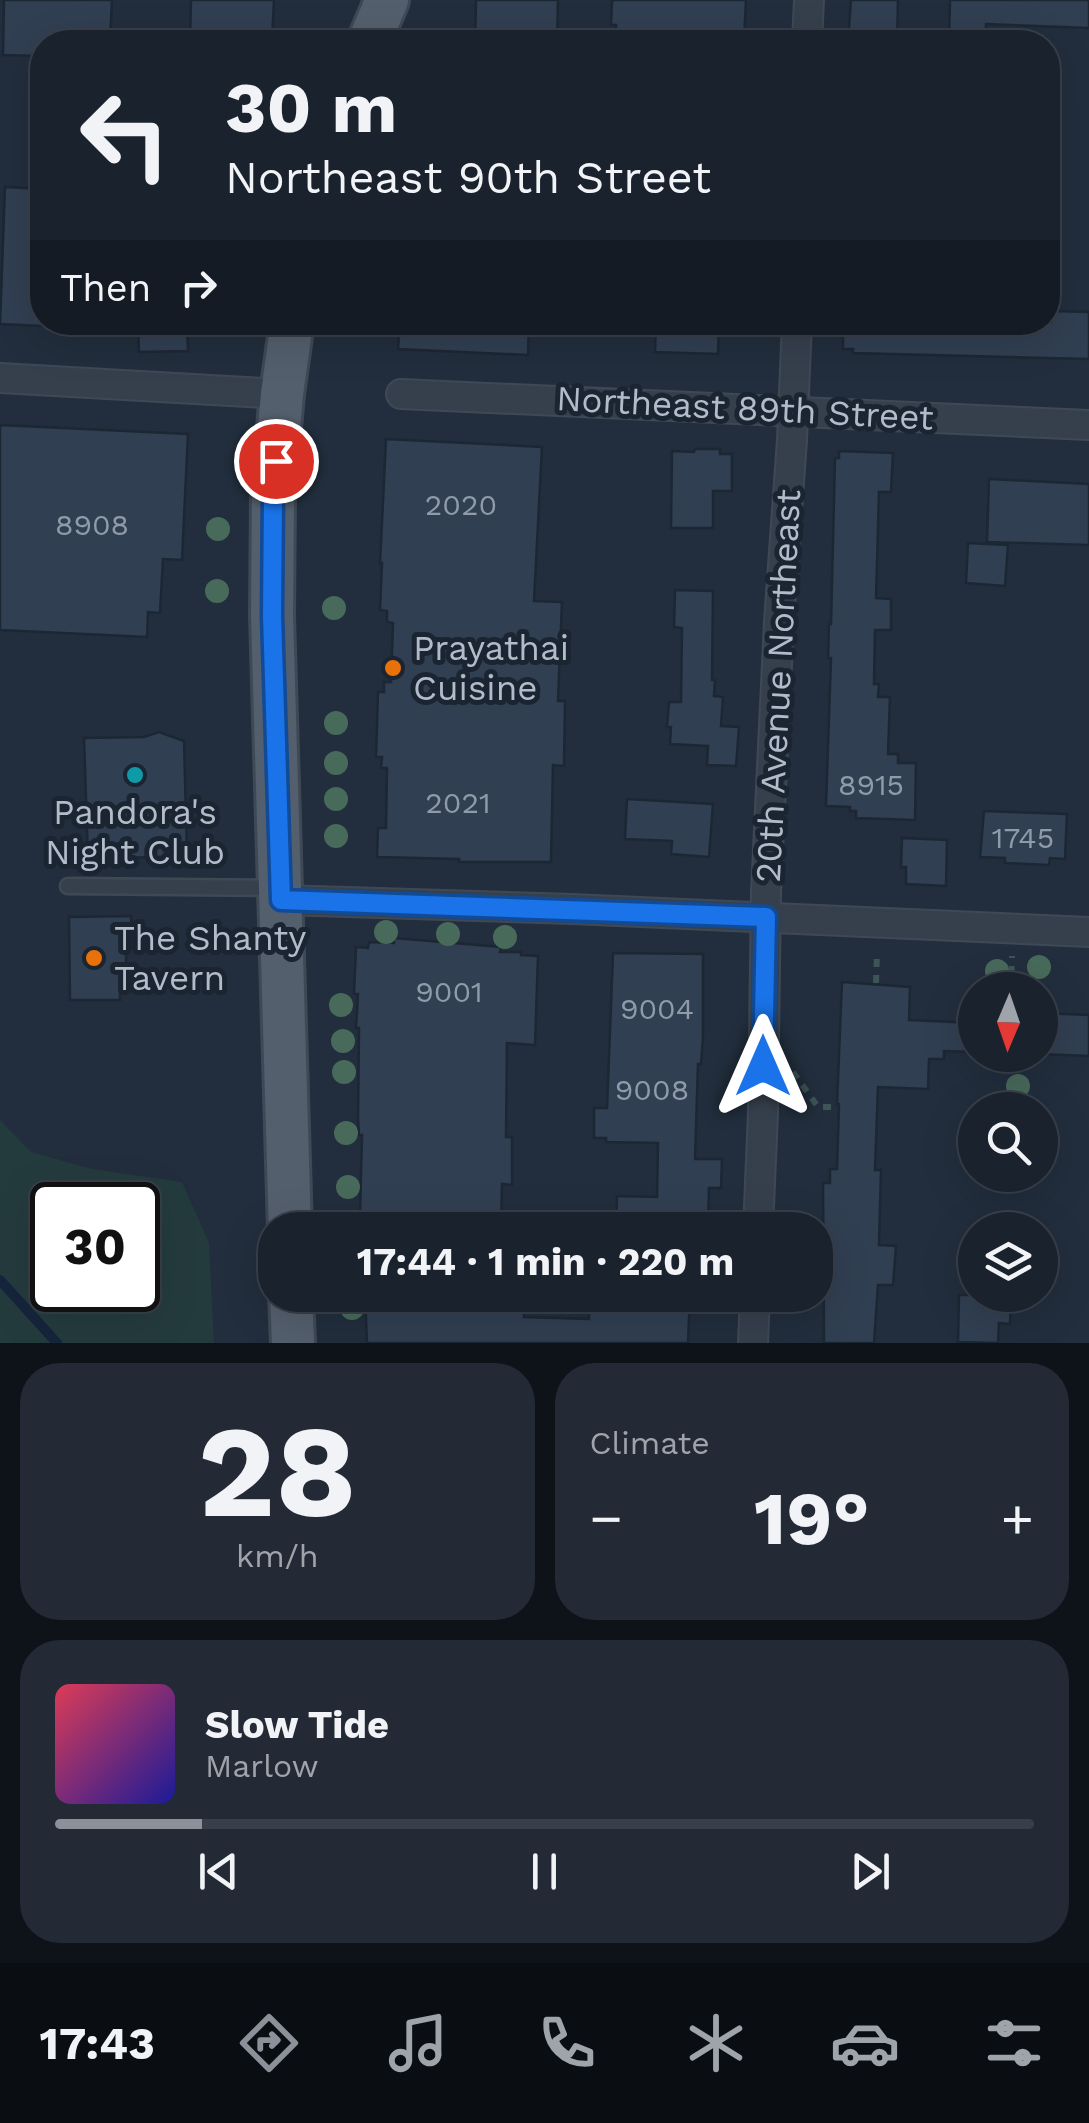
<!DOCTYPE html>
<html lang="en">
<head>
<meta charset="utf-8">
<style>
  :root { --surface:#1a222e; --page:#232a36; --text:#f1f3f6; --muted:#9fa4aa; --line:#383f4a; --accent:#8c9099 }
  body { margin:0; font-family:"Work Sans",sans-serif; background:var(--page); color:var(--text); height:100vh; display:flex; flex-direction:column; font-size:38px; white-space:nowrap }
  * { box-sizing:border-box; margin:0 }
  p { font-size:32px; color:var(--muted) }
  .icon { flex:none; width:55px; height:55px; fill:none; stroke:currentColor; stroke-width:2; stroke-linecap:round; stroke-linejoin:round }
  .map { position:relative; height:1343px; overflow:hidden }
  .sheet { display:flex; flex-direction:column; gap:20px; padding:20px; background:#0e1319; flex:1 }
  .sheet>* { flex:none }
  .top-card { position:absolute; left:30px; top:30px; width:1030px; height:305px; border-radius:40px; box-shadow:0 10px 40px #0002,0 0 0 2px var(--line); background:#1a222e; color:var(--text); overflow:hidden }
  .needle { width:65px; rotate:182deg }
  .fabs { position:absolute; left:958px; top:972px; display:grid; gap:20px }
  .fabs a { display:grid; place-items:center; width:100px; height:100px; border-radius:50%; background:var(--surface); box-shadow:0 10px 40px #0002,0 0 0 2px var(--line); font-size:50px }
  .speed { position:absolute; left:30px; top:1182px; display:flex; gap:20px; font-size:50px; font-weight:700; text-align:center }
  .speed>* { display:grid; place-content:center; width:130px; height:130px; border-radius:50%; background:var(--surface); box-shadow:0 10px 40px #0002,0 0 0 2px var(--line); line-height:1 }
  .speed .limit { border:5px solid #111; border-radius:15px; background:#fff; color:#111 }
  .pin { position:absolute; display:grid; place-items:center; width:85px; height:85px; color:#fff; margin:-42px; border:5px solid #fff; border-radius:50%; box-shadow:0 2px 10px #0007 }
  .me { position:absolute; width:110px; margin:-55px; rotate:0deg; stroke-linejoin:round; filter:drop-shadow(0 0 8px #0008) }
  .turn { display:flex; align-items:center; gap:35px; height:210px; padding:0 30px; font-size:45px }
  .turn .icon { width:130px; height:130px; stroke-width:2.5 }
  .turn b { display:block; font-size:70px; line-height:85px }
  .then { display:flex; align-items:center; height:95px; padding:0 30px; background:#0003; gap:20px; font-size:38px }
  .big { font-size:75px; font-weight:700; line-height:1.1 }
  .sheet .card { flex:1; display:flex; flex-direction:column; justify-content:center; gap:15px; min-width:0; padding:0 35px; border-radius:40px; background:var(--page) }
  .sheet .dial { align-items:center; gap:0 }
  .dial b { font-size:130px; line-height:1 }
  .song { display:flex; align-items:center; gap:30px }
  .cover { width:120px; height:120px; border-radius:15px; background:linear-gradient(135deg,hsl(350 70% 55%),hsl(240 70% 35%)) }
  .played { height:10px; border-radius:5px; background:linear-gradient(90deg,var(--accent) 15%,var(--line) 15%) }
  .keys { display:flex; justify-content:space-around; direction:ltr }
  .heat { display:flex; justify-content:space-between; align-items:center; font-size:55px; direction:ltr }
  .sheet .tiles { flex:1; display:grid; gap:20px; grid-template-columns:1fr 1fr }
  .card:last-child { grid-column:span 2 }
  .trip { position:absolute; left:258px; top:1212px; width:575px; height:100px; border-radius:40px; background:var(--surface); box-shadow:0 10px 40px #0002,0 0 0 2px var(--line); font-weight:700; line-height:100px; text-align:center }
  .menu { display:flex; height:160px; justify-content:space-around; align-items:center; background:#0a0e12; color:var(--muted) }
  .menu .icon { width:70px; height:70px }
  .menu .on { color:var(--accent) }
  .menu b { font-size:45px; color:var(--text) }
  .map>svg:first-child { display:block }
</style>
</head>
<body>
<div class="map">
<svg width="1089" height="1343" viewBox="0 0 1089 1343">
  <rect width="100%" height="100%" fill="#222e3d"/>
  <path fill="#243b3e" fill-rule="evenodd" d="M0,1120L31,1152L92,1169L182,1182L209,1243L214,1343H0ZM52,1205H138V1290H52Z"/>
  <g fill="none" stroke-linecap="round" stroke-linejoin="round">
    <polyline stroke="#15253b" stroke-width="10" points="0,1280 57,1343"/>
  </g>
  <g fill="#313f52" stroke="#1d2734" stroke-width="2.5">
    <polygon points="4,0 112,0 110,42 42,42 42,56 3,55"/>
    <polygon points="191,0 274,0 272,42 190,42"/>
    <polygon points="476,0 558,0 557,42 475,42"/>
    <polygon points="612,0 746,0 744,42 670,42 670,33 616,31 616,25 611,25"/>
    <polygon points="851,0 898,0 897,42 848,42"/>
    <polygon points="950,0 1089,0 1089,28 986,24 985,42 949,42"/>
    <polygon points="5,187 42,189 42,326 0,324"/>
    <polygon points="1052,311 1089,312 1089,359 853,353 853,349 843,349 843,322 1051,322"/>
    <polygon points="138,322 187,322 188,351 139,352"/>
    <polygon points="400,322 529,322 528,355 398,349"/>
    <polygon points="656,322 719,322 718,354 655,352"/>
    <polygon points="0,425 188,434 182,560 163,559 160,613 148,612 147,637 0,630"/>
    <polygon points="386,439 542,447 534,601 562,602 558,701 565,701 564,766 553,765 551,862 459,862 459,859 377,857 378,828 386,828 387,768 381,768 382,757 376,757 378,692 384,692 384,682 391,682 393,623 387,622 387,611 380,610 382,563 380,563"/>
    <polygon points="695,449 720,449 720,454 732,454 732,491 713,491 713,528 671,528 672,451 694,452"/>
    <polygon points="839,451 893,453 891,492 879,492 876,598 891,599 891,630 875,630 874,684 879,684 878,697 890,697 888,754 898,754 898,763 916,763 915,820 856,818 856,811 850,811 850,807 826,806 831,658 828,658 829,624 831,624 835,458 839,458"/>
    <polygon points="989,479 1089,484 1089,545 987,542"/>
    <polygon points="968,543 1008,545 1005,586 966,583"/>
    <polygon points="675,590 713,591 712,680 715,680 714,696 723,697 721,726 739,727 736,766 707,765 708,746 670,744 671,727 667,727 669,702 681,702 682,628 674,627"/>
    <polygon points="159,732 184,741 187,856 88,859 84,738 144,737"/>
    <polygon points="627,799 713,804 709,857 671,854 672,841 625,839"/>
    <polygon points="984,811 1067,814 1065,859 1050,858 1049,865 1005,863 1005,858 980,857"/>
    <polygon points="902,838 947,840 946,886 906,884 906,867 901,867"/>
    <polygon points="131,916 132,949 126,950 126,981 120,980 120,1000 70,1000 69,917"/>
    <polygon points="394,938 501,947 500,952 521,952 521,955 538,956 535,1045 507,1043 506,1137 512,1137 512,1185 502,1184 501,1230 362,1230 362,1215 360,1215 362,1135 359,1135 358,1119 359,1028 356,1028 358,994 354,994 356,947 368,948 369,942 394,943"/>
    <polygon points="613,953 703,954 703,1037 701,1064 698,1064 695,1159 722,1159 721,1188 709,1188 708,1223 701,1223 701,1228 616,1225 617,1196 657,1197 658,1143 606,1142 606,1138 594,1138 594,1108 607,1108"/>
    <polygon points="842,982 910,987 909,1020 975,1023 975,1052 944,1051 944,1059 929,1059 928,1089 878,1087 875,1170 881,1170 879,1245 896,1246 893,1285 878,1285 874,1343 824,1343 823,1183 830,1183 830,1169 837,1169 839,1104 837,1104"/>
    <polygon points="1040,1013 1089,1015 1089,1056 1040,1054"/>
    <polygon points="365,1295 525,1295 524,1317 589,1319 589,1295 690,1295 688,1343 367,1343"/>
    <polygon points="959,1295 1011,1295 1010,1324 999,1323 998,1343 958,1342"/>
  </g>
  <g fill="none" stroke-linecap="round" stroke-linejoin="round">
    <g stroke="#3f4956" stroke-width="19">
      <polyline id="service" points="68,886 275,888"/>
    </g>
    <g stroke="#3f4956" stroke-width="32">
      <g id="minor">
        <polyline points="807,42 809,0"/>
        <polyline points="0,378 282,394"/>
        <polyline points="401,394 1089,425"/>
        <polyline points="281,900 572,909 1089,932"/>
        <polyline points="758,1230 763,1112 766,892 779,622 792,440 797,322"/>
        <polyline points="753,1343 755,1295"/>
      </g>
    </g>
    <g stroke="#3f4956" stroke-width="48">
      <g id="primary">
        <polyline points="369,42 387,0"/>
        <polyline points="290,1230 272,616 273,495 282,394 292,322"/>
        <polyline points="291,1295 293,1343"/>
      </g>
    </g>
    <g stroke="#3d5556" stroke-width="6" stroke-dasharray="8 8" stroke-linecap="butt">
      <polyline points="876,983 877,952"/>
      <polyline points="1011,990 1012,956"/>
      <polyline points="793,1072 818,1107 839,1107"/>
    </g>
    <use href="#service" stroke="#36404d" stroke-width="14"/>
    <use href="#minor" stroke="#36404d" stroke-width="28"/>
    <use href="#primary" stroke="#545f6d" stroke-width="42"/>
  </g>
  <g fill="#486a5b">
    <circle cx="218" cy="529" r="12"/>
    <circle cx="217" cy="591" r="12"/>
    <circle cx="334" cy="608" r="12"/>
    <circle cx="336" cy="723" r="12"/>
    <circle cx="336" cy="763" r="12"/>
    <circle cx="336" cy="799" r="12"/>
    <circle cx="336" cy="836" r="12"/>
    <circle cx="386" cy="932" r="12"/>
    <circle cx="448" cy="934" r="12"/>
    <circle cx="505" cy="937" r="12"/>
    <circle cx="1039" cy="967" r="12"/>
    <circle cx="997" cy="971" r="12"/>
    <circle cx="341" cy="1005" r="12"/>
    <circle cx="343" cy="1041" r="12"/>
    <circle cx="344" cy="1072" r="12"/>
    <circle cx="1018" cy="1086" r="12"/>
    <circle cx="346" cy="1133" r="12"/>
    <circle cx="348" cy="1187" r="12"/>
    <circle cx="352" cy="1308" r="12"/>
  </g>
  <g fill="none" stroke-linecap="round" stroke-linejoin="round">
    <g stroke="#114b97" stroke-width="25">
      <polyline id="route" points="276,461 273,495 272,616 281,900 766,917 763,1066"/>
    </g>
    <use href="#route" stroke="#1a73e8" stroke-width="18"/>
  </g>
  <g fill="#e8710a" stroke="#1b2532" stroke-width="4">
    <circle cx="393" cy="668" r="10"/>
    <circle cx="94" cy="958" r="10"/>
  </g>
  <circle fill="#0f9aa8" stroke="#1b2532" stroke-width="4" cx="135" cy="775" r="10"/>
  <g text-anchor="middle" stroke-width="10" stroke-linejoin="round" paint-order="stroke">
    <g font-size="30" fill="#909baa">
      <text x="461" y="515">2020</text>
      <text x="92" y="535">8908</text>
      <text x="871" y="795">8915</text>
      <text x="458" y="813">2021</text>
      <text x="1023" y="848">1745</text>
      <text x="449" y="1002">9001</text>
      <text x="657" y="1019">9004</text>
      <text x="652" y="1100">9008</text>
    </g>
    <g font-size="35" fill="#b2bbc9" stroke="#1b2532">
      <text transform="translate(745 408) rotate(3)" y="12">Northeast 89th Street</text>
      <text transform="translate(778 686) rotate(-87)" y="12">20th Avenue Northeast</text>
    </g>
    <g font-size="35" fill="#b2bbc9" stroke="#1b2532" text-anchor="start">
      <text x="413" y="660">Prayathai<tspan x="413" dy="40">Cuisine</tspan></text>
      <text x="135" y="824" text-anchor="middle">Pandora's<tspan x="135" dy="40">Night Club</tspan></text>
      <text x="114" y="950">The Shanty<tspan x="114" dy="40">Tavern</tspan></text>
    </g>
  </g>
</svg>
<div class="fabs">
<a><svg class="needle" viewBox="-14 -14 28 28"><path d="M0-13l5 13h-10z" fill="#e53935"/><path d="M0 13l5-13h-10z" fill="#9fa4aa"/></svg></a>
<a><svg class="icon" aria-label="search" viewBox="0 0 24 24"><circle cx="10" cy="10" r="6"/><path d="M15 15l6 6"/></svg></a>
<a><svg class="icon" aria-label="layers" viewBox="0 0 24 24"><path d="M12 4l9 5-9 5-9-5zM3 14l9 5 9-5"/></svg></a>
</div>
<div class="speed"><div class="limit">30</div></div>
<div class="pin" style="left:276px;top:461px;background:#d93025"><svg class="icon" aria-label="arrive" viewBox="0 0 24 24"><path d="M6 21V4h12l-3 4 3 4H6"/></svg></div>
<svg class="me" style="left:763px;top:1066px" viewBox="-20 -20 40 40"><path d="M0-17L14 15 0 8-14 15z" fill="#1a73e8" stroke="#fff" stroke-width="4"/></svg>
<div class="trip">17:44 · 1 min · 220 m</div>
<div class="top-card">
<div class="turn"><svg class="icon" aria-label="left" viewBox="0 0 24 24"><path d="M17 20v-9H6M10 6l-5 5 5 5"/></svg><div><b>30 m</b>Northeast 90th Street</div></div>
<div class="then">Then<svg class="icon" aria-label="right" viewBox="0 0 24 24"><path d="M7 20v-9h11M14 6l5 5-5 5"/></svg></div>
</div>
</div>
<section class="sheet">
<div class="tiles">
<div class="card dial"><b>28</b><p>km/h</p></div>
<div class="card"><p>Climate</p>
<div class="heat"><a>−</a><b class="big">19°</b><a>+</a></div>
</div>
<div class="card">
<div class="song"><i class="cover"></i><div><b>Slow Tide</b><p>Marlow</p></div></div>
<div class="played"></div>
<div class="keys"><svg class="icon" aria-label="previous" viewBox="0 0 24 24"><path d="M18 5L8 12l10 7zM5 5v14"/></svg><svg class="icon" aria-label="pause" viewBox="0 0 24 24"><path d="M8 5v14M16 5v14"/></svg><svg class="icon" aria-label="next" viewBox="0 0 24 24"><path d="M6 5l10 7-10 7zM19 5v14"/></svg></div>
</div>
</div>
</section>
<nav class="menu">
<b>17:43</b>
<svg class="icon on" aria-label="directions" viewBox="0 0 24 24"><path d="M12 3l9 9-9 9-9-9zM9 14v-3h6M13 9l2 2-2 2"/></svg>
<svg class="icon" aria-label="music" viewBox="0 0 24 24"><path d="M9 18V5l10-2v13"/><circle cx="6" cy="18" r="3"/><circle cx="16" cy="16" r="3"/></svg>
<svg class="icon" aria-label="phone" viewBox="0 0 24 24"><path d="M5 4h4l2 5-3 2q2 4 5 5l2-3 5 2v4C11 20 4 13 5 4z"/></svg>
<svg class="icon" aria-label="climate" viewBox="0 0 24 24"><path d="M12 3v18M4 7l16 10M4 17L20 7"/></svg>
<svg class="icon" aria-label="car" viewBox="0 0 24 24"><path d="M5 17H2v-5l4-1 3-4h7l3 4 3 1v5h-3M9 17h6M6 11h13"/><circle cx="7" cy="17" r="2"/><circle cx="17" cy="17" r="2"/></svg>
<svg class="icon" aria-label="filters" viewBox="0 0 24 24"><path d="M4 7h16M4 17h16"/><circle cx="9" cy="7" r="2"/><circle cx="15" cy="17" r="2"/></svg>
</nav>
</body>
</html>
